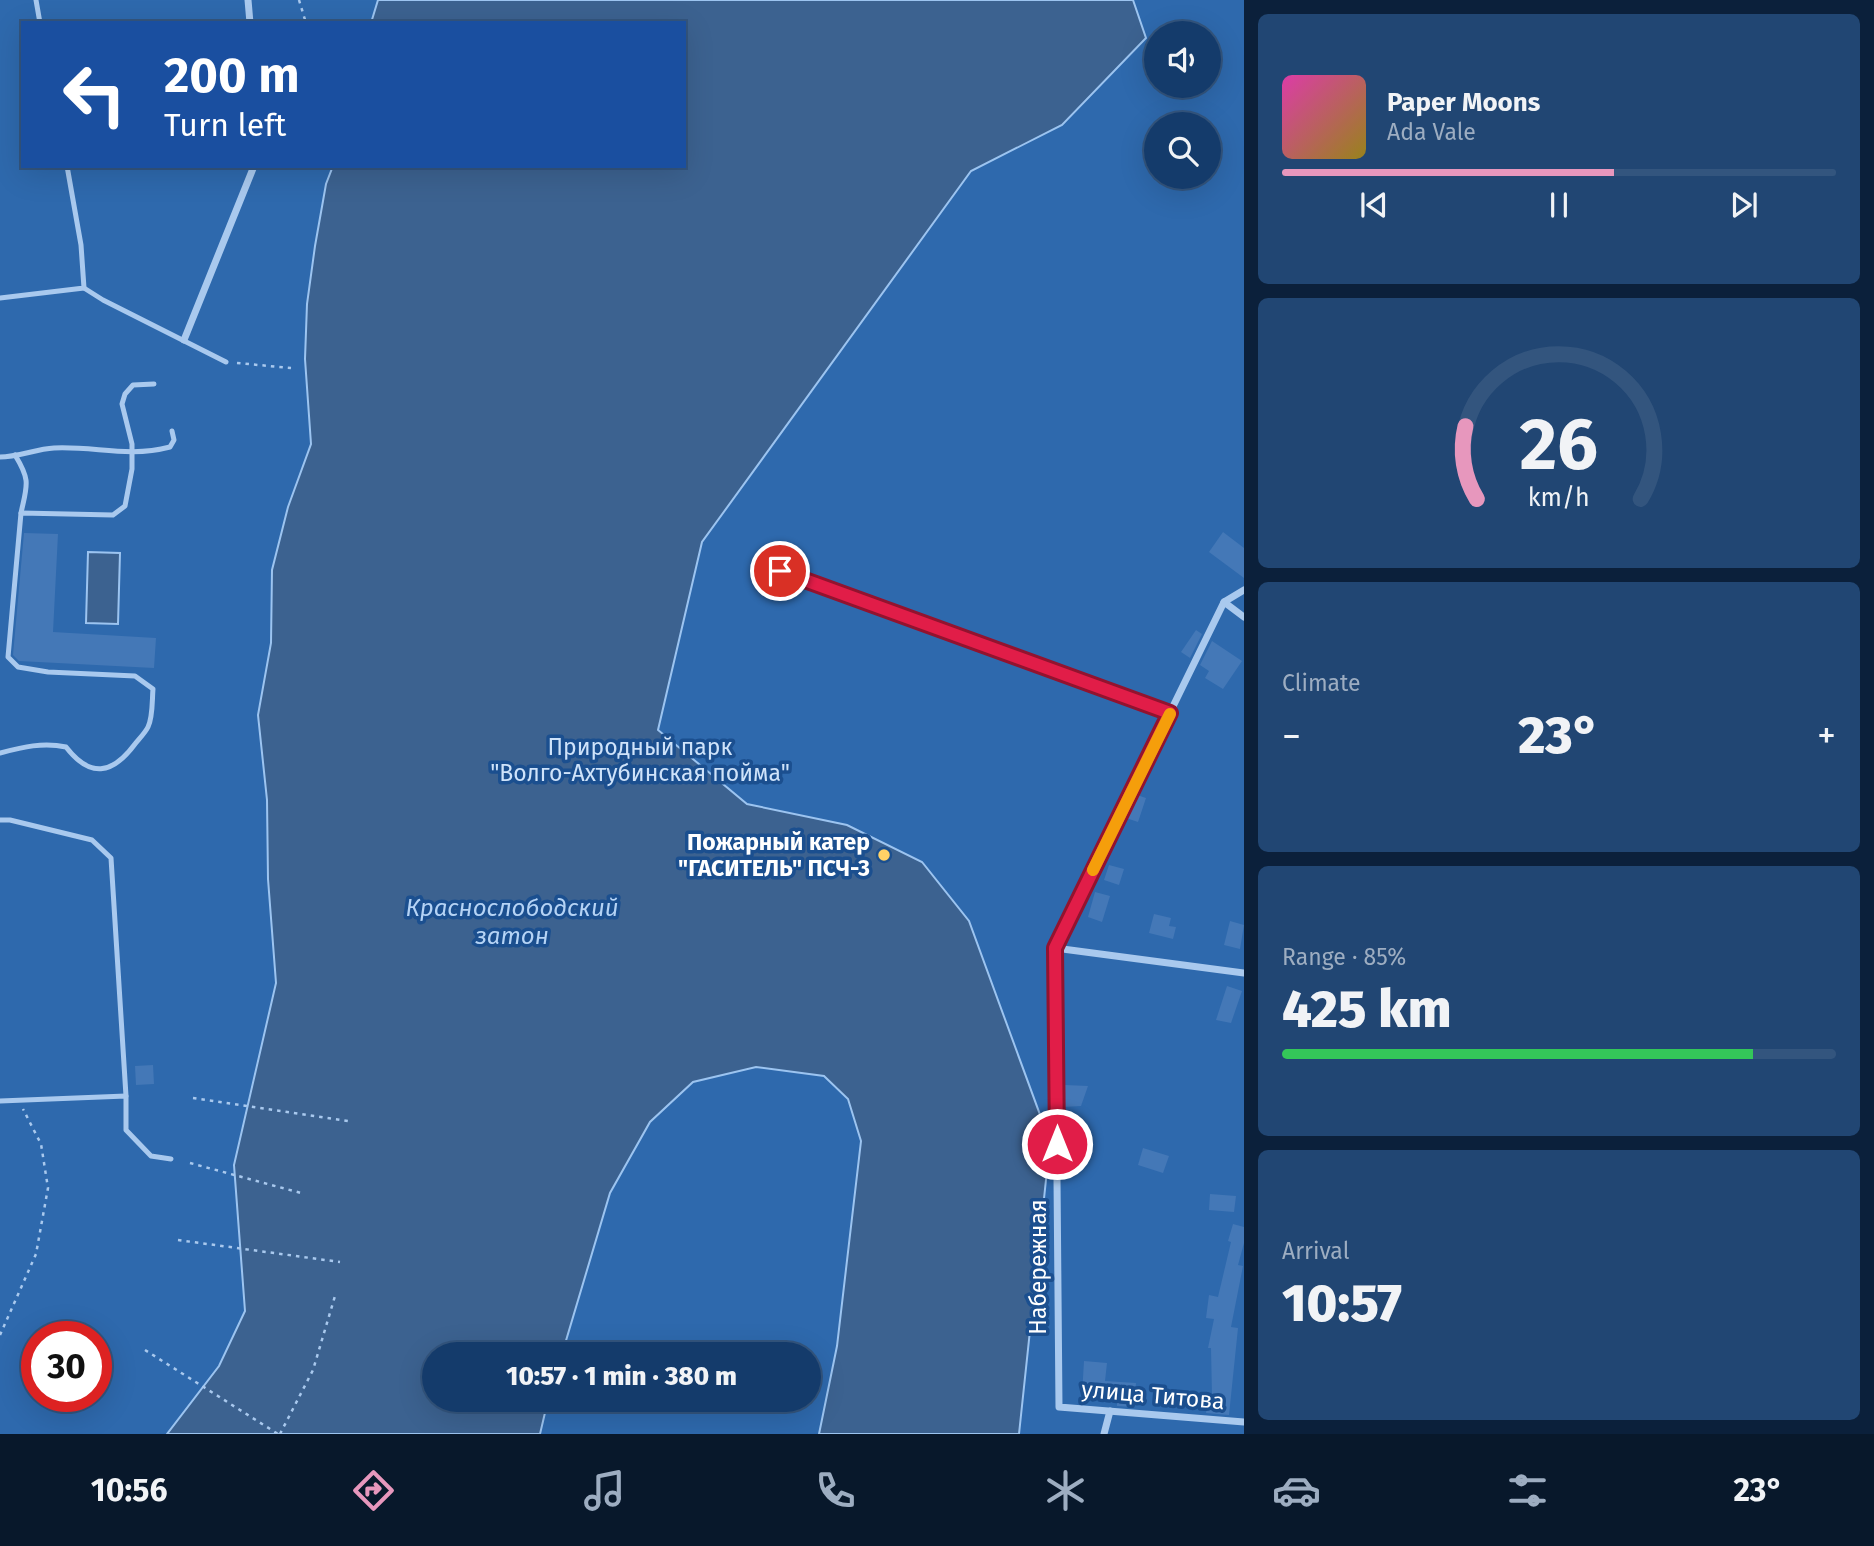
<!DOCTYPE html>
<html lang="en">
<head>
<meta charset="utf-8">
<style>
  :root { --surface:#143b6b; --page:#214673; --text:#f1f3f6; --muted:#9dadc1; --line:#33557e; --accent:#e797bd }
  body { margin:0; font-family:"Fira Sans",sans-serif; background:var(--page); color:var(--text); height:100vh; display:flex; flex-direction:column; font-size:26px; white-space:nowrap }
  * { box-sizing:border-box; margin:0 }
  p { font-size:23px; color:var(--muted) }
  .icon { flex:none; width:38px; height:38px; fill:none; stroke:currentColor; stroke-width:2; stroke-linecap:round; stroke-linejoin:round }
  .map { position:relative; flex:1; overflow:hidden }
  .details { display:flex; flex-direction:column; gap:14px; padding:14px; background:#0b203b; width:630px }
  .details>* { flex:none }
  .guide { position:absolute; left:21px; top:21px; width:665px; height:147px; border-radius:0px; box-shadow:0 7px 28px #0002,0 0 0 2px var(--line); background:#1a4fa0; color:#fff; overflow:hidden }
  .tools { position:absolute; left:1144px; top:21px; display:grid; gap:14px }
  .tools a { display:grid; place-items:center; width:77px; height:77px; border-radius:50%; background:var(--surface); box-shadow:0 7px 28px #0002,0 0 0 2px var(--line); font-size:35px }
  .speed { position:absolute; left:21px; top:1321px; display:flex; gap:14px; font-size:35px; font-weight:700; text-align:center }
  .speed>* { display:grid; place-content:center; width:91px; height:91px; border-radius:50%; background:var(--surface); box-shadow:0 7px 28px #0002,0 0 0 2px var(--line); line-height:1 }
  .speed .limit { border:10px solid #d22; background:#fff; color:#111 }
  .pin { position:absolute; display:grid; place-items:center; width:60px; height:60px; color:#fff; margin:-30px; border:4px solid #fff; border-radius:50%; box-shadow:0 2px 7px #0007 }
  .me { position:absolute; width:77px; margin:-38px; rotate:0deg; stroke-linejoin:round; filter:drop-shadow(0 0 5px #0008) }
  .turn { display:flex; align-items:center; gap:24px; height:147px; padding:0 28px; font-size:32px }
  .turn .icon { width:91px; height:91px; stroke-width:2.5 }
  .turn b { display:block; font-size:49px; line-height:60px }
  .big { font-size:52px; font-weight:800; line-height:1.1 }
  .details .tile { flex:1; display:flex; flex-direction:column; justify-content:center; gap:10px; min-width:0; padding:0 24px; border-radius:10px; background:var(--page) }
  .details .dial { align-items:center; gap:0 }
  .dial svg { height:182px; overflow:visible; fill:none; stroke:var(--line); stroke-width:7; stroke-linecap:round; text-anchor:middle }
  .dial text { fill:var(--text); stroke:none }
  .song { display:flex; align-items:center; gap:21px }
  .cover { width:84px; height:84px; border-radius:10px; background:linear-gradient(135deg,hsl(320 70% 55%),hsl(50 70% 35%)) }
  .played { height:7px; border-radius:4px; background:linear-gradient(90deg,var(--accent) 60%,var(--line) 60%) }
  .keys { display:flex; justify-content:space-around; direction:ltr }
  .heat { display:flex; justify-content:space-between; align-items:center; font-size:38px; direction:ltr }
  .charge { height:10px; border-radius:5px; background:linear-gradient(90deg,#34c759 85%,var(--line) 0) }
  .trip { position:absolute; left:422px; top:1342px; width:399px; height:70px; border-radius:35px; background:var(--surface); box-shadow:0 7px 28px #0002,0 0 0 2px var(--line); font-weight:800; line-height:70px; text-align:center }
  .dock { display:flex; height:112px; justify-content:space-around; align-items:center; background:#08182b; color:var(--muted) }
  .dock .icon { width:49px; height:49px }
  .dock .selected { color:var(--accent) }
  .dock b { font-size:32px; color:var(--text) }
  main { display:flex; flex:1; min-height:0 }
  .map>svg:first-child { display:block }
</style>
</head>
<body>
<main>
<div class="map">
<svg width="1244" height="1434" viewBox="0 0 1244 1434">
  <rect width="100%" height="100%" fill="#1b4f8f"/>
  <path fill="#2e69ad" fill-rule="evenodd" d="M0,0H1244V1434H0ZM23,23H684V166H23ZM1157,33H1209V86H1157ZM1157,124H1209V177H1157ZM37,1337H96V1396H37ZM434,1354H808V1400H434Z"/>
  <g fill="#3c6290" stroke="#9cc4f0" stroke-width="2">
    <polygon points="378,0 1133,0 1146,38 1062,125 971,171 702,542 658,730 747,804 847,825 922,862 969,921 1050,1142 1019,1434 819,1434 837,1346 861,1141 848,1099 824,1076 756,1067 693,1082 650,1122 610,1193 562,1354 434,1354 434,1400 548,1400 540,1434 167,1434 219,1366 245,1311 234,1165 276,983 268,879 267,800 258,715 271,643 272,570 288,507 311,444 305,359 307,304 315,246 326,184 333,166 684,166 684,23 371,23"/>
    <polygon points="88,552 120,553 118,624 86,623"/>
  </g>
  <g fill="#4478b7">
    <polygon points="1223,532 1244,548 1244,578 1209,552"/>
    <polygon points="24,533 58,534 53,632 156,638 154,668 19,661 13,655"/>
    <polygon points="1196,630 1202,634 1190,658 1181,652"/>
    <polygon points="1212,641 1242,661 1223,689 1205,678 1209,671 1200,665"/>
    <polygon points="1137,795 1146,798 1138,822 1126,818"/>
    <polygon points="1109,865 1124,869 1119,885 1104,880"/>
    <polygon points="1095,892 1110,896 1102,922 1088,917"/>
    <polygon points="1154,914 1171,918 1169,926 1176,927 1173,939 1149,933"/>
    <polygon points="1230,921 1244,925 1240,949 1224,945"/>
    <polygon points="1227,986 1242,991 1231,1023 1216,1020"/>
    <polygon points="153,1065 154,1084 136,1085 135,1066"/>
    <polygon points="1065,1085 1088,1086 1081,1106 1063,1107"/>
    <polygon points="1143,1148 1169,1156 1163,1173 1138,1165"/>
    <polygon points="1210,1194 1236,1196 1234,1212 1209,1210"/>
    <polygon points="1233,1224 1244,1227 1244,1243 1238,1265 1243,1266 1231,1327 1238,1328 1229,1415 1206,1413 1209,1395 1212,1396 1211,1348 1208,1348 1214,1319 1206,1318 1209,1295 1218,1297 1231,1242 1228,1241"/>
    <polygon points="1084,1361 1107,1363 1105,1381 1136,1383 1134,1407 1117,1406 1117,1398 1082,1395"/>
  </g>
  <g fill="none" stroke-linecap="round" stroke-linejoin="round">
    <g stroke="#a9c9ee" stroke-width="2.5" stroke-dasharray="3.5 5" stroke-linecap="butt">
      <polyline points="299,0 306,23"/>
      <polyline points="237,363 291,368"/>
      <polyline points="193,1098 348,1121"/>
      <polyline points="190,1163 301,1193"/>
      <polyline points="178,1240 340,1262"/>
      <polyline points="0,1335 36,1254 48,1188 41,1144 23,1109"/>
      <polyline points="145,1350 278,1434"/>
      <polyline points="280,1434 313,1370 335,1296"/>
    </g>
    <g stroke="#a9c9ee" stroke-width="5">
      <polyline points="36,0 40,23"/>
      <polyline points="84,288 103,300 226,362"/>
      <polyline points="0,298 84,288 81,245 67,166"/>
      <path d="M15,455C31,481 27,485 21,513"/>
      <path d="M0,457C18,457 36,449 54,448C96,446 127,458 170,447L174,440L172,431"/>
      <polyline points="780,571 1170,713"/>
      <path d="M0,753C23,747 43,742 66,747C90,778 112,775 135,744C139,739 145,733 148,727C153,717 152,700 153,689L135,676L48,672L18,667L8,657L21,513L113,515L125,506L132,469V444L122,404L125,394L133,385L154,384"/>
      <polyline points="0,820 10,820 92,840 111,858 126,1096"/>
      <polyline points="0,1101 126,1096 126,1130 151,1156 171,1159"/>
    </g>
    <g stroke="#a9c9ee" stroke-width="7">
      <polyline points="248,0 250,23"/>
      <polyline points="184,340 254,166"/>
      <polyline points="1244,590 1224,602 1055,948 1059,1407 1244,1422"/>
      <polyline points="1224,602 1244,617"/>
      <polyline points="1055,948 1244,973"/>
      <polyline points="1104,1434 1110,1411"/>
    </g>
  </g>
  <g fill="none" stroke-linecap="round" stroke-linejoin="round">
    <g stroke="#92132f" stroke-width="18">
      <polyline id="route" points="780,571 1170,713 1055,948 1057,1144"/>
    </g>
    <use href="#route" stroke="#e11d48" stroke-width="12"/>
    <polyline stroke="#f59e0b" stroke-width="12" points="1093,870 1170,714"/>
  </g>
  <circle fill="#ffd166" stroke="#1b4f8f" stroke-width="2.5" cx="884" cy="855" r="7"/>
  <g text-anchor="middle" stroke-width="7" stroke-linejoin="round" paint-order="stroke">
    <g font-size="23" fill="#cfe3fa" stroke="#1b4f8f">
      <text x="640" y="755">Природный парк<tspan x="640" dy="26">"Волго-Ахтубинская пойма"</tspan></text>
    </g>
    <g font-size="23" font-weight="bold" fill="#fff" stroke="#1b4f8f" text-anchor="end">
      <text x="870" y="850">Пожарный катер<tspan x="870" dy="26">"ГАСИТЕЛЬ" ПСЧ-3</tspan></text>
    </g>
    <g font-size="23" fill="#fff" stroke="#1b4f8f">
      <text transform="translate(1038 1267) rotate(-90)" y="8">Набережная</text>
      <text transform="translate(1153 1395) rotate(5)" y="8">улица Титова</text>
    </g>
    <g font-size="24" font-style="italic" fill="#b5d3f5" stroke="#1b4f8f">
      <text x="512" y="916">Краснослободский<tspan x="512" dy="28">затон</tspan></text>
    </g>
  </g>
</svg>
<div class="tools">
<a><svg class="icon" aria-label="sound" viewBox="0 0 24 24"><path d="M4 9h4l5-4v14l-5-4H4zM17 9q2 3 0 6"/></svg></a>
<a><svg class="icon" aria-label="search" viewBox="0 0 24 24"><circle cx="10" cy="10" r="6"/><path d="M15 15l6 6"/></svg></a>
</div>
<div class="speed"><div class="limit">30</div></div>
<div class="pin" style="left:780px;top:571px;background:#d93025"><svg class="icon" aria-label="arrive" viewBox="0 0 24 24"><path d="M6 21V4h12l-3 4 3 4H6"/></svg></div>
<svg class="me" style="left:1057px;top:1144px" viewBox="-20 -20 40 40"><circle r="17" fill="#e11d48" stroke="#fff" stroke-width="3"/><path d="M0-11L8 9 0 5-8 9z" fill="#fff"/></svg>
<div class="trip">10:57 · 1 min · 380 m</div>
<div class="guide">
<div class="turn"><svg class="icon" aria-label="left" viewBox="0 0 24 24"><path d="M17 20v-9H6M10 6l-5 5 5 5"/></svg><div><b>200 m</b>Turn left</div></div>
</div>
</div>
<section class="details">
<div class="tile">
<div class="song"><i class="cover"></i><div><b>Paper Moons</b><p>Ada Vale</p></div></div>
<div class="played"></div>
<div class="keys"><svg class="icon" aria-label="previous" viewBox="0 0 24 24"><path d="M18 5L8 12l10 7zM5 5v14"/></svg><svg class="icon" aria-label="pause" viewBox="0 0 24 24"><path d="M8 5v14M16 5v14"/></svg><svg class="icon" aria-label="next" viewBox="0 0 24 24"><path d="M6 5l10 7-10 7zM19 5v14"/></svg></div>
</div>
<div class="tile dial"><svg viewBox="0 0 100 80">
<path d="M14 69A42 42 0 1 1 86 69"/>
<path d="M14 69A42 42 0 0 1 9 37" stroke="#e797bd"/>
<text x="50" y="56" font-size="32" font-weight="700">26</text>
<text x="50" y="72" font-size="11">km/h</text>
</svg></div>
<div class="tile"><p>Climate</p>
<div class="heat"><a>−</a><b class="big">23°</b><a>+</a></div>
</div>
<div class="tile"><p>Range · 85%</p><b class="big">425 km</b><div class="charge"></div></div>
<div class="tile"><p>Arrival</p><b class="big">10:57</b></div>
</section>
</main>
<nav class="dock">
<b>10:56</b>
<svg class="icon selected" aria-label="directions" viewBox="0 0 24 24"><path d="M12 3l9 9-9 9-9-9zM9 14v-3h6M13 9l2 2-2 2"/></svg>
<svg class="icon" aria-label="music" viewBox="0 0 24 24"><path d="M9 18V5l10-2v13"/><circle cx="6" cy="18" r="3"/><circle cx="16" cy="16" r="3"/></svg>
<svg class="icon" aria-label="phone" viewBox="0 0 24 24"><path d="M5 4h4l2 5-3 2q2 4 5 5l2-3 5 2v4C11 20 4 13 5 4z"/></svg>
<svg class="icon" aria-label="climate" viewBox="0 0 24 24"><path d="M12 3v18M4 7l16 10M4 17L20 7"/></svg>
<svg class="icon" aria-label="car" viewBox="0 0 24 24"><path d="M5 17H2v-5l4-1 3-4h7l3 4 3 1v5h-3M9 17h6M6 11h13"/><circle cx="7" cy="17" r="2"/><circle cx="17" cy="17" r="2"/></svg>
<svg class="icon" aria-label="filters" viewBox="0 0 24 24"><path d="M4 7h16M4 17h16"/><circle cx="9" cy="7" r="2"/><circle cx="15" cy="17" r="2"/></svg>
<b>23°</b>
</nav>
</body>
</html>
